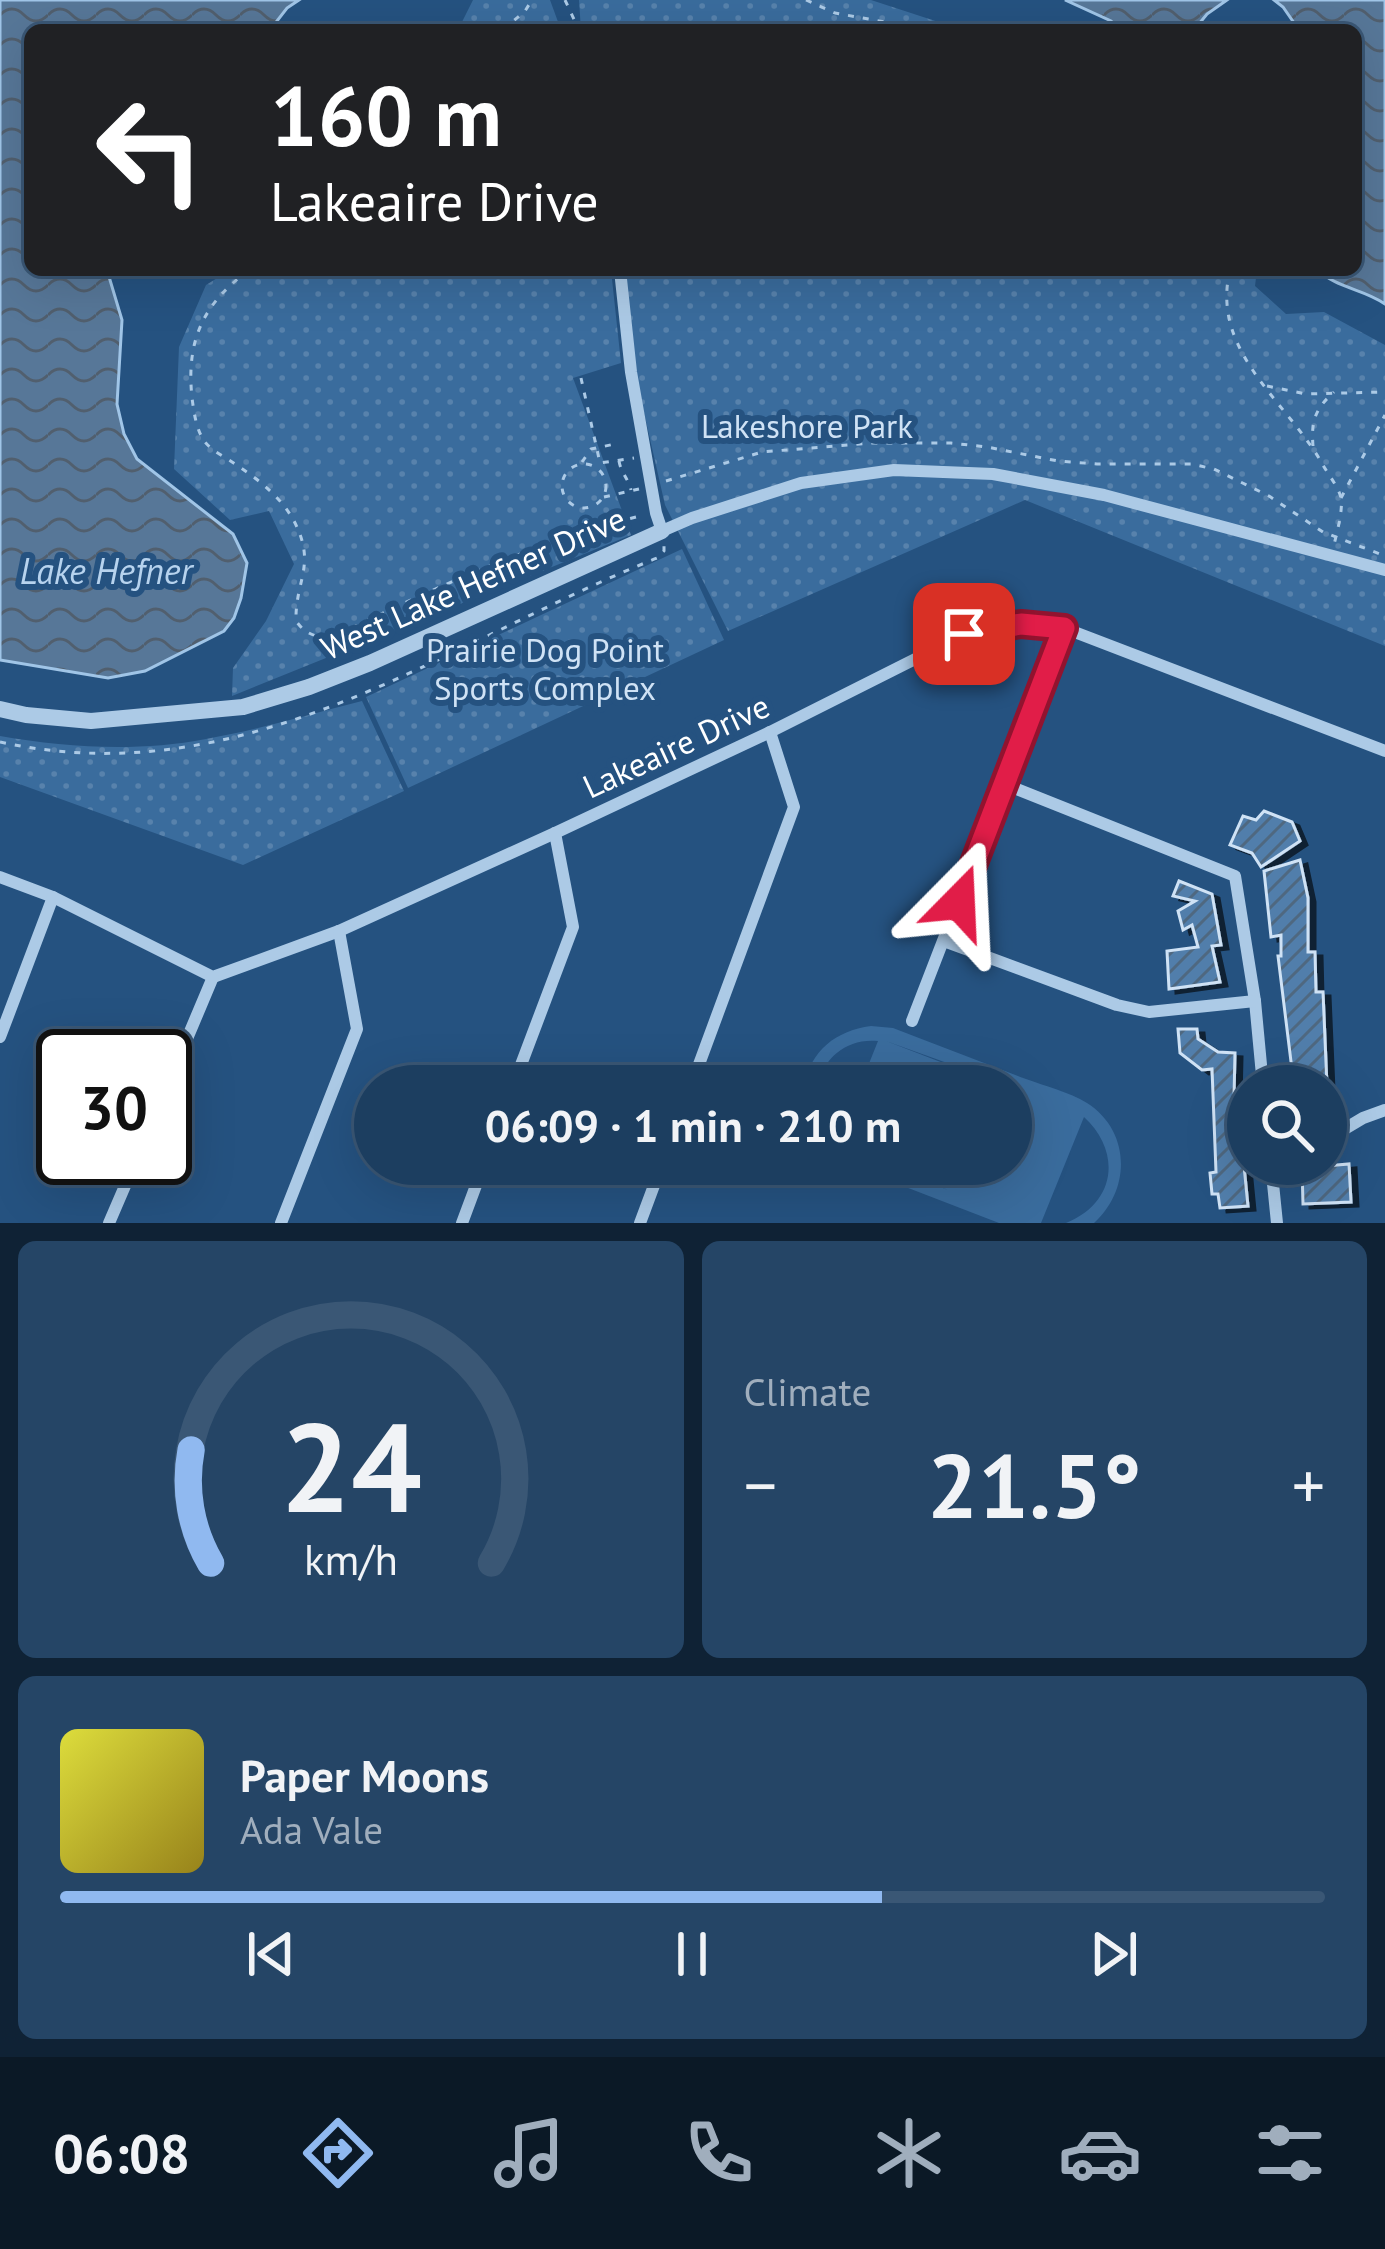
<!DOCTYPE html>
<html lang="en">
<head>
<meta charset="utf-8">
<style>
  :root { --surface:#1c3e60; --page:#254566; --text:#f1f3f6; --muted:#a0aebd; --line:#3a5775; --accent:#90b9f0 }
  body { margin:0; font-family:"PT Sans",sans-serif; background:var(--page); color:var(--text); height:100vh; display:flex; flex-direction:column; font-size:45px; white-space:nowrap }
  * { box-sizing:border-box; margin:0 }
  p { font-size:39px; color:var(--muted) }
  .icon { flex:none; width:66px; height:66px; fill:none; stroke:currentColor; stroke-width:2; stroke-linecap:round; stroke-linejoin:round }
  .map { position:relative; height:1223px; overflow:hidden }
  .details { display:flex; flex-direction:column; gap:18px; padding:18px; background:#0f2235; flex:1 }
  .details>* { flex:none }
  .banner { position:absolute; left:24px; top:24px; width:1338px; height:252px; border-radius:18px; box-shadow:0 12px 48px #0002,0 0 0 3px var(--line); background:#202124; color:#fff; overflow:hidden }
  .controls { position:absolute; left:1227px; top:1065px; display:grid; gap:24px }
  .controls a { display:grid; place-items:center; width:120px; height:120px; border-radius:50%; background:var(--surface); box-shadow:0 12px 48px #0002,0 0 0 3px var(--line); font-size:60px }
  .speed { position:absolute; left:36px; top:1029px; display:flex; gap:24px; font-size:60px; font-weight:700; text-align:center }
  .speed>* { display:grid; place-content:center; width:156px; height:156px; border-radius:50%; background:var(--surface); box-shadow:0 12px 48px #0002,0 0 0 3px var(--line); line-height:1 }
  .speed .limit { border:6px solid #111; border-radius:18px; background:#fff; color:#111 }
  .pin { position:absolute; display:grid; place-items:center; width:102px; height:102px; color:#fff; margin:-51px; border-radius:24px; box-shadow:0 6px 18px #0006 }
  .me { position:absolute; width:132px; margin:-66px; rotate:21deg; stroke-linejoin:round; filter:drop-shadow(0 0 9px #0008) }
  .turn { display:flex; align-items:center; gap:42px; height:252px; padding:0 48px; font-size:54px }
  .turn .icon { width:156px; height:156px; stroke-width:2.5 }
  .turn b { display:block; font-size:84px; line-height:102px }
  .big { font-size:90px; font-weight:700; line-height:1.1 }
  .details .widget { flex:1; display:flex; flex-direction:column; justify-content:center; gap:18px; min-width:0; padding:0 42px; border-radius:18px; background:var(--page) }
  .details .dial { align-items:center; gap:0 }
  .dial svg { height:312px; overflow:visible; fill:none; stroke:var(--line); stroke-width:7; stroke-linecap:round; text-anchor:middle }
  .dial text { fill:var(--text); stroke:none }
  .song { display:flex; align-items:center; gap:36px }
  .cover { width:144px; height:144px; border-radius:18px; background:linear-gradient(135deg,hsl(60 70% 55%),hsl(50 70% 35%)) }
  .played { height:12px; border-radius:6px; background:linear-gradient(90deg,var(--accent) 65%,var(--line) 65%) }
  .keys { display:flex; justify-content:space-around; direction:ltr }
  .heat { display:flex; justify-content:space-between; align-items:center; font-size:66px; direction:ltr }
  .details .tiles { flex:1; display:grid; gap:18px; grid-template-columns:1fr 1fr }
  .widget:last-child { grid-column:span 2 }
  .trip { position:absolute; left:354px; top:1065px; width:678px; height:120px; border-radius:60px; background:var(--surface); box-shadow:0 12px 48px #0002,0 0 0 3px var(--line); font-weight:700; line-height:120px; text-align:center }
  .menu { display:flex; height:192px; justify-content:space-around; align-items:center; background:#0b1926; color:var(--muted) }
  .menu .icon { width:84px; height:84px }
  .menu .active { color:var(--accent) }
  .menu b { font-size:54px; color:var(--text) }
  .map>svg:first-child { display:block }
</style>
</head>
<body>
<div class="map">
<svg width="1385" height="1223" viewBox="0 0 1385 1223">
  <defs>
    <pattern id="park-dots" width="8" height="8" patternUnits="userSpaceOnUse" patternTransform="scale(3)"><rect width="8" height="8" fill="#3a6c9d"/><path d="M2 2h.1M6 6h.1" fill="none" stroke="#5882ac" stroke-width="1.8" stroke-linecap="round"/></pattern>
    <pattern id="water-waves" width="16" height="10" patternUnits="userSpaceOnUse" patternTransform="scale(3)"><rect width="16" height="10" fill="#577798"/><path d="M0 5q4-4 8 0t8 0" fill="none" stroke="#515f6e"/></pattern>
    <pattern id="building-hatch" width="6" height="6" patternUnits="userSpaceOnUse" patternTransform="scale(3)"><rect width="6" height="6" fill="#517eab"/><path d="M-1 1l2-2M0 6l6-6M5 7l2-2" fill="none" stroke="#4f6880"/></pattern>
    <filter id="shadow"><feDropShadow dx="7" dy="4" stdDeviation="0" flood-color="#0009"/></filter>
  </defs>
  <rect width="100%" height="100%" fill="#255280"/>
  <path fill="#3a6c9d" d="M871,1026L893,1028C937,1045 982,1062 1026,1079C1045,1086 1069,1092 1087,1103C1131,1131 1131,1190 1094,1223H1066C1116,1203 1122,1152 1084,1117L1041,1223H999L846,1164H881L948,1190L888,1164H1011V1089L1021,1091L1011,1086L886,1041L1003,1086H860L878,1041C848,1038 825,1056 816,1086H803C812,1050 835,1031 871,1026Z"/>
  <g fill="url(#park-dots)">
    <polygon points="473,0 550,0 561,30 451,30 460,26"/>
    <polygon points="579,0 871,0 963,30 581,30"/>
    <polygon points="230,270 611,270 621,363 573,378 631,535 232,696 233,668 266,621 294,564 269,511 230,520 174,469 179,347 206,285"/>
    <polygon points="616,270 1257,270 1255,286 1286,314 1324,312 1385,345 1385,646 1025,500 728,631 665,505 628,342"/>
    <polygon points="682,549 724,640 408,788 366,697"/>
    <path d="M362,701L404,791L243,865L0,777V736C68,748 138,752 206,739C259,730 310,714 362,701Z"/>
  </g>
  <g fill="url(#water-waves)" stroke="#a0c5e7" stroke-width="3">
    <polygon points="0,0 299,0 287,8 270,30 30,30 30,270 107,270 122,320 117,404 124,434 137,459 233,534 247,563 241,598 234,618 224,631 145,671 108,678 0,660"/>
    <polygon points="1065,0 1227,0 1207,14 1194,30 1120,30 1111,21"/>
    <path d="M1274,0H1385V304C1364,289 1336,288 1318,270H1356V30H1299L1283,7Z"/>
  </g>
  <g fill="url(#building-hatch)" stroke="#cfe2f5" stroke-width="3" filter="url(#shadow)">
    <polygon points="1264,811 1292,822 1300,841 1261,867 1252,853 1230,845 1243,816 1256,820"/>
    <polygon points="1300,860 1308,898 1308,952 1315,952 1316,992 1323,992 1327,1086 1294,1086 1278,956 1281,956 1281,935 1271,937 1264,871"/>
    <polygon points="1179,881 1212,894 1221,945 1212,946 1220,982 1169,989 1167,951 1198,947 1192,925 1183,930 1178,911 1195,901 1173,896"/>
    <polygon points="1178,1029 1197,1029 1198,1039 1218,1052 1235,1053 1234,1097 1242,1094 1240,1125 1248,1206 1220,1208 1218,1194 1212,1194 1210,1173 1216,1172 1212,1069 1202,1070 1180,1053"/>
    <polygon points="1349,1164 1351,1202 1303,1204 1302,1168"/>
  </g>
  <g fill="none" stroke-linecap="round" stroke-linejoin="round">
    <g stroke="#accae6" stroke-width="3" stroke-dasharray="6 9" stroke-linecap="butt">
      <polyline points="565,0 579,30"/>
      <polyline points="806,0 835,13 929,30"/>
      <polyline points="503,30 525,11 532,0"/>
      <path d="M249,270C203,304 186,340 192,398C194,412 196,430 205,442C212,451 225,457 235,464C258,479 281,497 294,521C317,565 295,580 296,621C306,635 318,639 335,636C436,587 535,542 644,515"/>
      <path d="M1230,270C1210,352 1287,401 1323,465C1328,474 1339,488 1341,498C1343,511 1337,532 1334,545"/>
      <polyline points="581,378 600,463 634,458"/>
      <polyline points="1267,386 1306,394 1385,392"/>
      <path d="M1313,446C1311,421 1315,409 1334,392"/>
      <path d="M619,461C621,473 628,478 631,490"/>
      <polyline points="582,462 591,449 615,444"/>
      <circle cx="584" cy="486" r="22"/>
      <polyline points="666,481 762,452 871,443 951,443 987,447 1058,461 1097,464 1191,464 1214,469 1269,496 1323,532 1385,556"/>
      <polyline points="604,497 639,489"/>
      <polyline points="1341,498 1385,415"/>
      <path d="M0,742C248,796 440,645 657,558L664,551V545"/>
    </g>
    <g stroke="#accae6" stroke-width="12">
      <polyline points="620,270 631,372 656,513 662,531 692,518 801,483 894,470 993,474 1104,495 1385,570"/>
      <polyline points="1004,784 1235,876 1255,1001 1263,1086"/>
      <polyline points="0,877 53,897 213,977 339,931 555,833 770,732 963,635 1021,624 1064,628 1385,751"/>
      <polyline points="944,941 1117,1005 1149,1012 1255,1001"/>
      <polyline points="912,1021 1064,628"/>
      <polyline points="0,1037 53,897"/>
      <polyline points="513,1086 573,927 555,833"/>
      <polyline points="691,1086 794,807 770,732"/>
      <polyline points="165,1091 213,977"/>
      <polyline points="1326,1140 1363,1118 1385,1110"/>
      <polyline points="1271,1164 1277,1223"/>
      <polyline points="109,1223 137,1158"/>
      <polyline points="281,1223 357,1029 339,931"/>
      <polyline points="462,1223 484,1164"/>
      <polyline points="640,1223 662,1164"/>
    </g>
    <polyline stroke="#accae6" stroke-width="16" points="0,709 26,715 91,721 243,707 309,687 370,663 662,531"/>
  </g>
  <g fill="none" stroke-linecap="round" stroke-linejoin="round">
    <g stroke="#92132f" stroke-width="30">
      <polyline id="route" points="959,902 1064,628 1021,624 964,634"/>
    </g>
    <use href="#route" stroke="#e11d48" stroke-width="21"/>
  </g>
  <g text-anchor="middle" stroke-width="12" stroke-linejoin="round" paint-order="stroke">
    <g font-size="33" fill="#cfe2f5" stroke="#255280">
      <text x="807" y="438">Lakeshore Park</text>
      <text x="545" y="662">Prairie Dog Point<tspan x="545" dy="38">Sports Complex</tspan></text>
    </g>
    <g font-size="33" fill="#fff" stroke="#255280">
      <text transform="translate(473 583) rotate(-24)" y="12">West Lake Hefner Drive</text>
      <text transform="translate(676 746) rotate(-25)" y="12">Lakeaire Drive</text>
    </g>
    <g font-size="36" font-style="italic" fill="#b7d3ee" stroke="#255280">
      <text x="106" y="584">Lake Hefner</text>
    </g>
  </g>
</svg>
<div class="controls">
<a><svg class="icon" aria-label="search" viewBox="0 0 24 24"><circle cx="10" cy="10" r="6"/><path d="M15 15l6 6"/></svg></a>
</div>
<div class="speed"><div class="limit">30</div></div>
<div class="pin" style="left:964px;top:634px;background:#d93025"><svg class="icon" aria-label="arrive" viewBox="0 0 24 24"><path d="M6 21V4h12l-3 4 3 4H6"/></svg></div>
<svg class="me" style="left:959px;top:902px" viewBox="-20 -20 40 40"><path d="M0-17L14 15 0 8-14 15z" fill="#e11d48" stroke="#fff" stroke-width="4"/></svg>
<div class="trip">06:09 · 1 min · 210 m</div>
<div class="banner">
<div class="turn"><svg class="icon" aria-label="left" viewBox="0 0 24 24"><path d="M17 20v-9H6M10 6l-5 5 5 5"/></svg><div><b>160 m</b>Lakeaire Drive</div></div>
</div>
</div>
<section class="details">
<div class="tiles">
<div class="widget dial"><svg viewBox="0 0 100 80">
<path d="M14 69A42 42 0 1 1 86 69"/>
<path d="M14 69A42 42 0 0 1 9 40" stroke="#90b9f0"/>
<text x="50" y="56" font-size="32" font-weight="700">24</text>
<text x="50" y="72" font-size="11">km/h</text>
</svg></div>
<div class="widget"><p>Climate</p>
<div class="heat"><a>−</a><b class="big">21.5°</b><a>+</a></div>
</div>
<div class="widget">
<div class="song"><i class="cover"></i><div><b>Paper Moons</b><p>Ada Vale</p></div></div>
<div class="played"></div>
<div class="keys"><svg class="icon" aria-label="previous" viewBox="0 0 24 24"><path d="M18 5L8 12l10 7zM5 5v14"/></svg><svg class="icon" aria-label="pause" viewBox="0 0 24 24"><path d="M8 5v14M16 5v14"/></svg><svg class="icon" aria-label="next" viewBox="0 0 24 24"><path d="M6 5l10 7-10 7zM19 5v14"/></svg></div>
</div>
</div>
</section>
<nav class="menu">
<b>06:08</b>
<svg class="icon active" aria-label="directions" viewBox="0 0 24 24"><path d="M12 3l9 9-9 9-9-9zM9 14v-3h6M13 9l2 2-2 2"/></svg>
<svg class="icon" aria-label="music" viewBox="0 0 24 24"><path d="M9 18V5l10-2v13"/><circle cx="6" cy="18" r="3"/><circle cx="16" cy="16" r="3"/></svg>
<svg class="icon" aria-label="phone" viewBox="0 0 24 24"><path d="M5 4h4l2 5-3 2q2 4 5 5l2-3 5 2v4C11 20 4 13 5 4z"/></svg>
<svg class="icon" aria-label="climate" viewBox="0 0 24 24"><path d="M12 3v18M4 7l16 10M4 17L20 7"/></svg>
<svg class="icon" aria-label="car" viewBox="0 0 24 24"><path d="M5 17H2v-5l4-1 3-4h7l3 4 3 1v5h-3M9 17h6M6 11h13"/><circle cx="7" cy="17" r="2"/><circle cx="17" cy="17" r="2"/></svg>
<svg class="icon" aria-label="filters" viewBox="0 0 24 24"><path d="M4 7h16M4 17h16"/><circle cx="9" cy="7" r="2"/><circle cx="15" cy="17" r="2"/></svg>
</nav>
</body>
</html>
